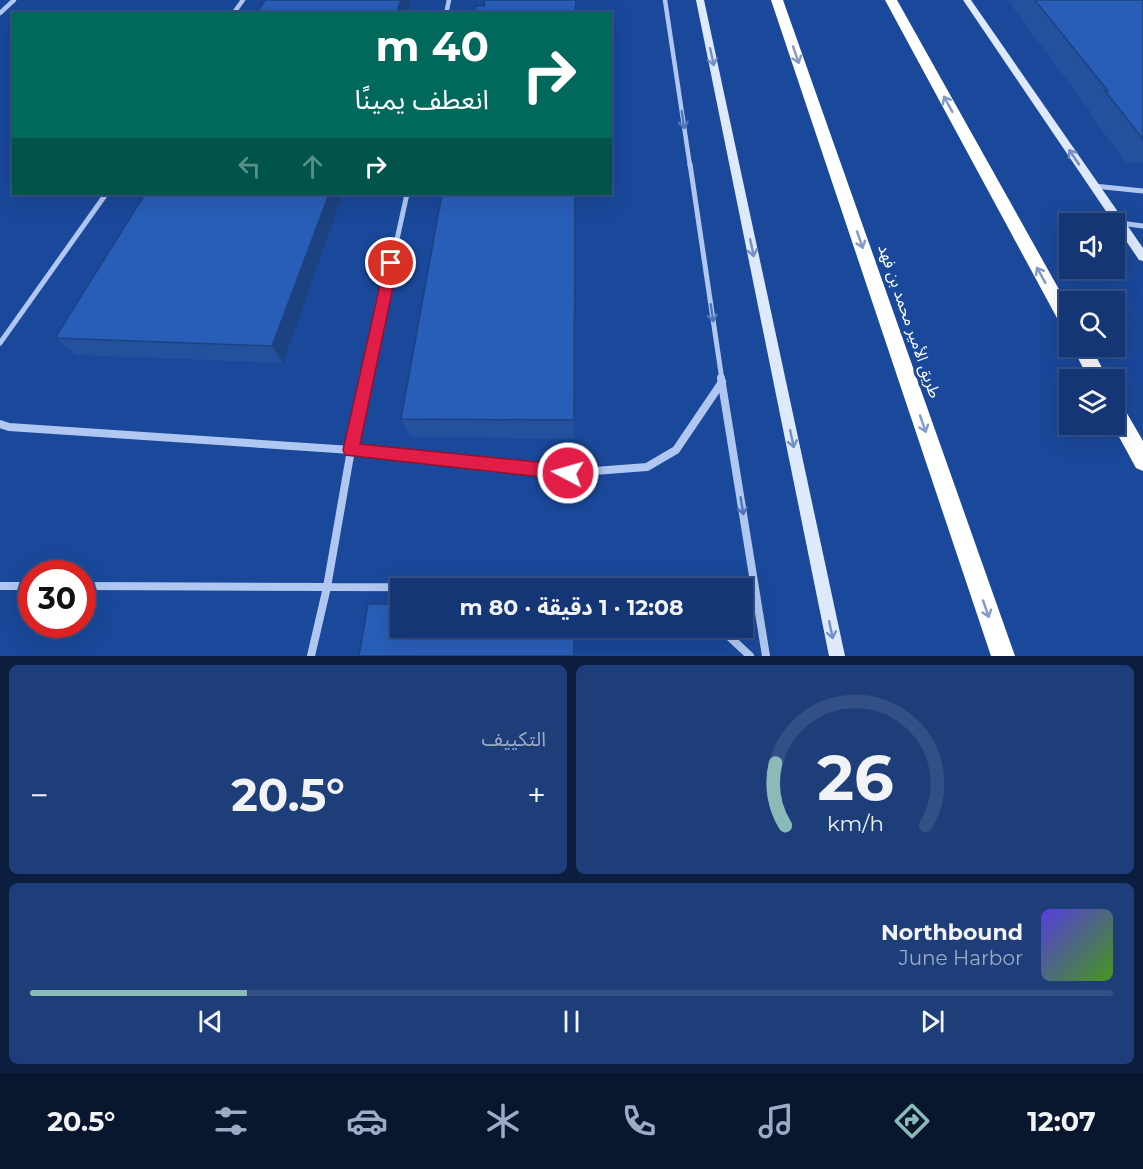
<!DOCTYPE html>
<html lang="ar">
<head>
<meta charset="utf-8">
<style>
  :root { --surface:#143674; --page:#1d3e79; --text:#f1f3f6; --muted:#9dabc5; --line:#335086; --accent:#8bbbb9 }
  body { margin:0; font-family:Montserrat,"Noto Sans Arabic",sans-serif; background:var(--page); color:var(--text); direction:rtl; height:100vh; display:flex; flex-direction:column; font-size:22px; white-space:nowrap }
  * { box-sizing:border-box; margin:0 }
  p { font-size:20px; color:var(--muted) }
  .icon { flex:none; width:33px; height:33px; fill:none; stroke:currentColor; stroke-width:2; stroke-linecap:round; stroke-linejoin:round }
  .map { position:relative; height:656px; overflow:hidden; direction:ltr }
  .side { display:flex; flex-direction:column; gap:9px; padding:9px; background:#0b1e40; flex:1 }
  .side>* { flex:none }
  .top-card { position:absolute; left:12px; top:12px; width:600px; height:183px; border-radius:0px; box-shadow:0 6px 24px #0002,0 0 0 2px var(--line); direction:rtl; background:#00695c; color:#fff; overflow:hidden }
  .buttons { position:absolute; left:1059px; top:213px; display:grid; gap:12px }
  .buttons a { display:grid; place-items:center; width:66px; height:66px; border-radius:0px; background:var(--surface); box-shadow:0 6px 24px #0002,0 0 0 2px var(--line); font-size:30px }
  .speed { position:absolute; left:18px; top:560px; display:flex; gap:12px; font-size:30px; font-weight:700; text-align:center }
  .speed>* { display:grid; place-content:center; width:78px; height:78px; border-radius:50%; background:var(--surface); box-shadow:0 6px 24px #0002,0 0 0 2px var(--line); line-height:1 }
  .speed .limit { border:9px solid #d22; background:#fff; color:#111 }
  .pin { position:absolute; display:grid; place-items:center; width:51px; height:51px; color:#fff; margin:-26px; border:3px solid #fff; border-radius:50%; box-shadow:0 2px 6px #0007 }
  .me { position:absolute; width:66px; margin:-33px; rotate:276deg; stroke-linejoin:round; filter:drop-shadow(0 0 4px #0008) }
  .turn { display:flex; align-items:center; gap:21px; height:126px; padding:0 24px; font-size:27px }
  .turn .icon { width:78px; height:78px; stroke-width:2.5 }
  .turn b { display:block; font-size:42px; line-height:51px }
  .lanes { display:flex; align-items:center; height:57px; padding:0 24px; background:#0003; justify-content:center; gap:30px; direction:ltr }
  .lanes .off { opacity:.35 }
  .big { font-size:45px; font-weight:700; line-height:1.1 }
  .side .tile { flex:1; display:flex; flex-direction:column; justify-content:center; gap:9px; min-width:0; padding:0 21px; border-radius:9px; background:var(--page) }
  .side .dial { align-items:center; gap:0 }
  .dial svg { height:156px; overflow:visible; fill:none; stroke:var(--line); stroke-width:7; stroke-linecap:round; text-anchor:middle }
  .dial text { fill:var(--text); stroke:none }
  .song { display:flex; align-items:center; gap:18px }
  .cover { width:72px; height:72px; border-radius:9px; background:linear-gradient(135deg,hsl(250 70% 55%),hsl(100 70% 35%)) }
  .played { height:6px; border-radius:3px; background:linear-gradient(90deg,var(--accent) 20%,var(--line) 20%) }
  .keys { display:flex; justify-content:space-around; direction:ltr }
  .heat { display:flex; justify-content:space-between; align-items:center; font-size:33px; direction:ltr }
  .side .tiles { flex:1; display:grid; gap:9px; grid-template-columns:1fr 1fr }
  .tile:last-child { grid-column:span 2 }
  .trip { position:absolute; left:390px; top:578px; width:363px; height:60px; border-radius:0px; background:var(--surface); box-shadow:0 6px 24px #0002,0 0 0 2px var(--line); font-weight:700; line-height:60px; text-align:center; direction:rtl }
  .tabs { display:flex; height:96px; justify-content:space-around; align-items:center; background:#08162e; color:var(--muted) }
  .tabs .icon { width:42px; height:42px }
  .tabs .on { color:var(--accent) }
  .tabs b { font-size:27px; color:var(--text) }
  .map>svg:first-child { display:block }
</style>
</head>
<body>
<div class="map">
<svg width="1143" height="656" viewBox="0 0 1143 656">
  <rect width="100%" height="100%" fill="#1a489a"/>
  <g fill="none" stroke-linecap="round" stroke-linejoin="round">
    <g stroke="#b0c8f1" stroke-width="4.5">
      <polyline points="665,0 690,166"/>
      <polyline points="0,13 14,0"/>
      <polyline points="233,14 243,0"/>
      <polyline points="446,14 449,0"/>
    </g>
    <g stroke="#b0c8f1" stroke-width="5">
      <polyline points="690,164 722,380"/>
      <polyline points="1094,186 1143,191"/>
      <polyline points="1120,223 1143,226"/>
      <polyline points="0,343 106,194"/>
      <polyline points="366,380 407,194"/>
    </g>
    <g stroke="#b0c8f1" stroke-width="8">
      <polyline points="367,378 351,450 568,473 647,467 676,450 722,382"/>
      <polyline points="721,378 766,656"/>
      <polyline points="0,424 9,427 351,450 327,587 620,588"/>
      <polyline points="0,586 32,586"/>
      <polyline points="82,586 327,587 311,656"/>
      <polyline points="719,627 750,656"/>
    </g>
    <g fill="#dee9fc" fill-rule="evenodd">
      <polygon points="696,0 704,0 845,656 829,656"/>
      <polygon points="963,0 971,0 1143,248 1143,261 1139,260"/>
    </g>
    <g fill="#fff" fill-rule="evenodd">
      <polygon points="771,0 783,0 1015,656 991,656"/>
      <polygon points="885,0 897,0 1070,309 1070,333 1064,331"/>
      <polygon points="1072,346 1091,346 1108,380 1089,380"/>
      <polygon points="1114,401 1121,403 1143,441 1143,471 1136,468 1112,424 1114,424"/>
    </g>
  </g>
  <g fill="#23519e">
    <polygon points="1007,0 1143,0 1143,163 1126,163 1089,113 1090,111"/>
    <polygon points="145,194 343,194 283,363 75,355 55,338"/>
    <polygon points="575,194 574,439 410,437 401,419"/>
  </g>
  <g fill="#1d4281">
    <polygon points="401,0 412,0 407,14 396,14"/>
    <polygon points="329,194 343,194 283,363 272,346"/>
  </g>
  <g fill="#295eb8" stroke="#1d4281" stroke-width="1.5">
    <polygon points="265,0 401,0 396,14 256,14"/>
    <polygon points="485,0 576,0 575,14 475,14 476,6 484,6"/>
    <polygon points="1035,0 1143,0 1143,139 1105,91 1108,91"/>
    <polygon points="145,194 329,194 272,346 55,338"/>
    <polygon points="442,194 575,194 574,420 401,419"/>
    <polygon points="368,604 400,604 400,627 574,627 574,656 359,656"/>
  </g>
  <defs><path id="oneway-shaft" d="M-6 0H5M1.5-3L5.5 0L1.5 3" fill="none" stroke-width="1.6" stroke-linecap="round" stroke-linejoin="round" transform="scale(1.5)"/></defs>
  <g stroke="#819ac7">
    <use href="#oneway-shaft" transform="translate(796 55) rotate(71)"/>
    <use href="#oneway-shaft" transform="translate(948 104) rotate(-119)"/>
    <use href="#oneway-shaft" transform="translate(860 240) rotate(71)"/>
    <use href="#oneway-shaft" transform="translate(1041 275) rotate(-119)"/>
    <use href="#oneway-shaft" transform="translate(923 424) rotate(71)"/>
    <use href="#oneway-shaft" transform="translate(986 609) rotate(71)"/>
  </g>
  <g stroke="#7290c6">
    <use href="#oneway-shaft" transform="translate(712 57) rotate(78)"/>
    <use href="#oneway-shaft" transform="translate(1074 157) rotate(-124)"/>
    <use href="#oneway-shaft" transform="translate(752 248) rotate(78)"/>
    <use href="#oneway-shaft" transform="translate(792 439) rotate(78)"/>
    <use href="#oneway-shaft" transform="translate(831 630) rotate(78)"/>
  </g>
  <g stroke="#4e75b8">
    <use href="#oneway-shaft" transform="translate(683 120) rotate(82)"/>
    <use href="#oneway-shaft" transform="translate(712 313) rotate(82)"/>
    <use href="#oneway-shaft" transform="translate(742 506) rotate(81)"/>
  </g>
  <polygon fill="#e11d48" stroke="#92132f" stroke-width="1.5" points="391,259 398,263 360,444 568,465 573,468 576,473 573,478 568,480 345,455 343,450 385,263"/>
  <g text-anchor="middle" stroke-width="6" stroke-linejoin="round" paint-order="stroke">
    <g font-size="16" fill="#fff" stroke="#1a489a">
      <text transform="translate(910 321) rotate(71)" y="6">طريق الأمير محمد بن فهد</text>
    </g>
  </g>
</svg>
<div class="buttons">
<a><svg class="icon" aria-label="sound" viewBox="0 0 24 24"><path d="M4 9h4l5-4v14l-5-4H4zM17 9q2 3 0 6"/></svg></a>
<a><svg class="icon" aria-label="search" viewBox="0 0 24 24"><circle cx="10" cy="10" r="6"/><path d="M15 15l6 6"/></svg></a>
<a><svg class="icon" aria-label="layers" viewBox="0 0 24 24"><path d="M12 4l9 5-9 5-9-5zM3 14l9 5 9-5"/></svg></a>
</div>
<div class="speed"><div class="limit">30</div></div>
<div class="pin" style="left:391px;top:263px;background:#d93025"><svg class="icon" aria-label="arrive" viewBox="0 0 24 24"><path d="M6 21V4h12l-3 4 3 4H6"/></svg></div>
<svg class="me" style="left:568px;top:473px" viewBox="-20 -20 40 40"><circle r="17" fill="#e11d48" stroke="#fff" stroke-width="3"/><path d="M0-11L8 9 0 5-8 9z" fill="#fff"/></svg>
<div class="trip">12:08 · 1 دقيقة · 80 m</div>
<div class="top-card">
<div class="turn"><svg class="icon" aria-label="right" viewBox="0 0 24 24"><path d="M7 20v-9h11M14 6l5 5-5 5"/></svg><div><b>40 m</b>انعطف يمينًا</div></div>
<div class="lanes"><svg class="icon off" aria-label="left" viewBox="0 0 24 24"><path d="M17 20v-9H6M10 6l-5 5 5 5"/></svg><svg class="icon off" aria-label="ahead" viewBox="0 0 24 24"><path d="M12 20V5M6 11l6-6 6 6"/></svg><svg class="icon" aria-label="right" viewBox="0 0 24 24"><path d="M7 20v-9h11M14 6l5 5-5 5"/></svg></div>
</div>
</div>
<section class="side">
<div class="tiles">
<div class="tile dial"><svg viewBox="0 0 100 80">
<path d="M14 69A42 42 0 1 1 86 69"/>
<path d="M14 69A42 42 0 0 1 9 37" stroke="#8bbbb9"/>
<text x="50" y="56" font-size="32" font-weight="700">26</text>
<text x="50" y="72" font-size="11">km/h</text>
</svg></div>
<div class="tile"><p>التكييف</p>
<div class="heat"><a>−</a><b class="big">20.5°</b><a>+</a></div>
</div>
<div class="tile">
<div class="song"><i class="cover"></i><div><b>Northbound</b><p>June Harbor</p></div></div>
<div class="played"></div>
<div class="keys"><svg class="icon" aria-label="previous" viewBox="0 0 24 24"><path d="M18 5L8 12l10 7zM5 5v14"/></svg><svg class="icon" aria-label="pause" viewBox="0 0 24 24"><path d="M8 5v14M16 5v14"/></svg><svg class="icon" aria-label="next" viewBox="0 0 24 24"><path d="M6 5l10 7-10 7zM19 5v14"/></svg></div>
</div>
</div>
</section>
<nav class="tabs">
<b>12:07</b>
<svg class="icon on" aria-label="directions" viewBox="0 0 24 24"><path d="M12 3l9 9-9 9-9-9zM9 14v-3h6M13 9l2 2-2 2"/></svg>
<svg class="icon" aria-label="music" viewBox="0 0 24 24"><path d="M9 18V5l10-2v13"/><circle cx="6" cy="18" r="3"/><circle cx="16" cy="16" r="3"/></svg>
<svg class="icon" aria-label="phone" viewBox="0 0 24 24"><path d="M5 4h4l2 5-3 2q2 4 5 5l2-3 5 2v4C11 20 4 13 5 4z"/></svg>
<svg class="icon" aria-label="climate" viewBox="0 0 24 24"><path d="M12 3v18M4 7l16 10M4 17L20 7"/></svg>
<svg class="icon" aria-label="car" viewBox="0 0 24 24"><path d="M5 17H2v-5l4-1 3-4h7l3 4 3 1v5h-3M9 17h6M6 11h13"/><circle cx="7" cy="17" r="2"/><circle cx="17" cy="17" r="2"/></svg>
<svg class="icon" aria-label="filters" viewBox="0 0 24 24"><path d="M4 7h16M4 17h16"/><circle cx="9" cy="7" r="2"/><circle cx="15" cy="17" r="2"/></svg>
<b>20.5°</b>
</nav>
</body>
</html>
